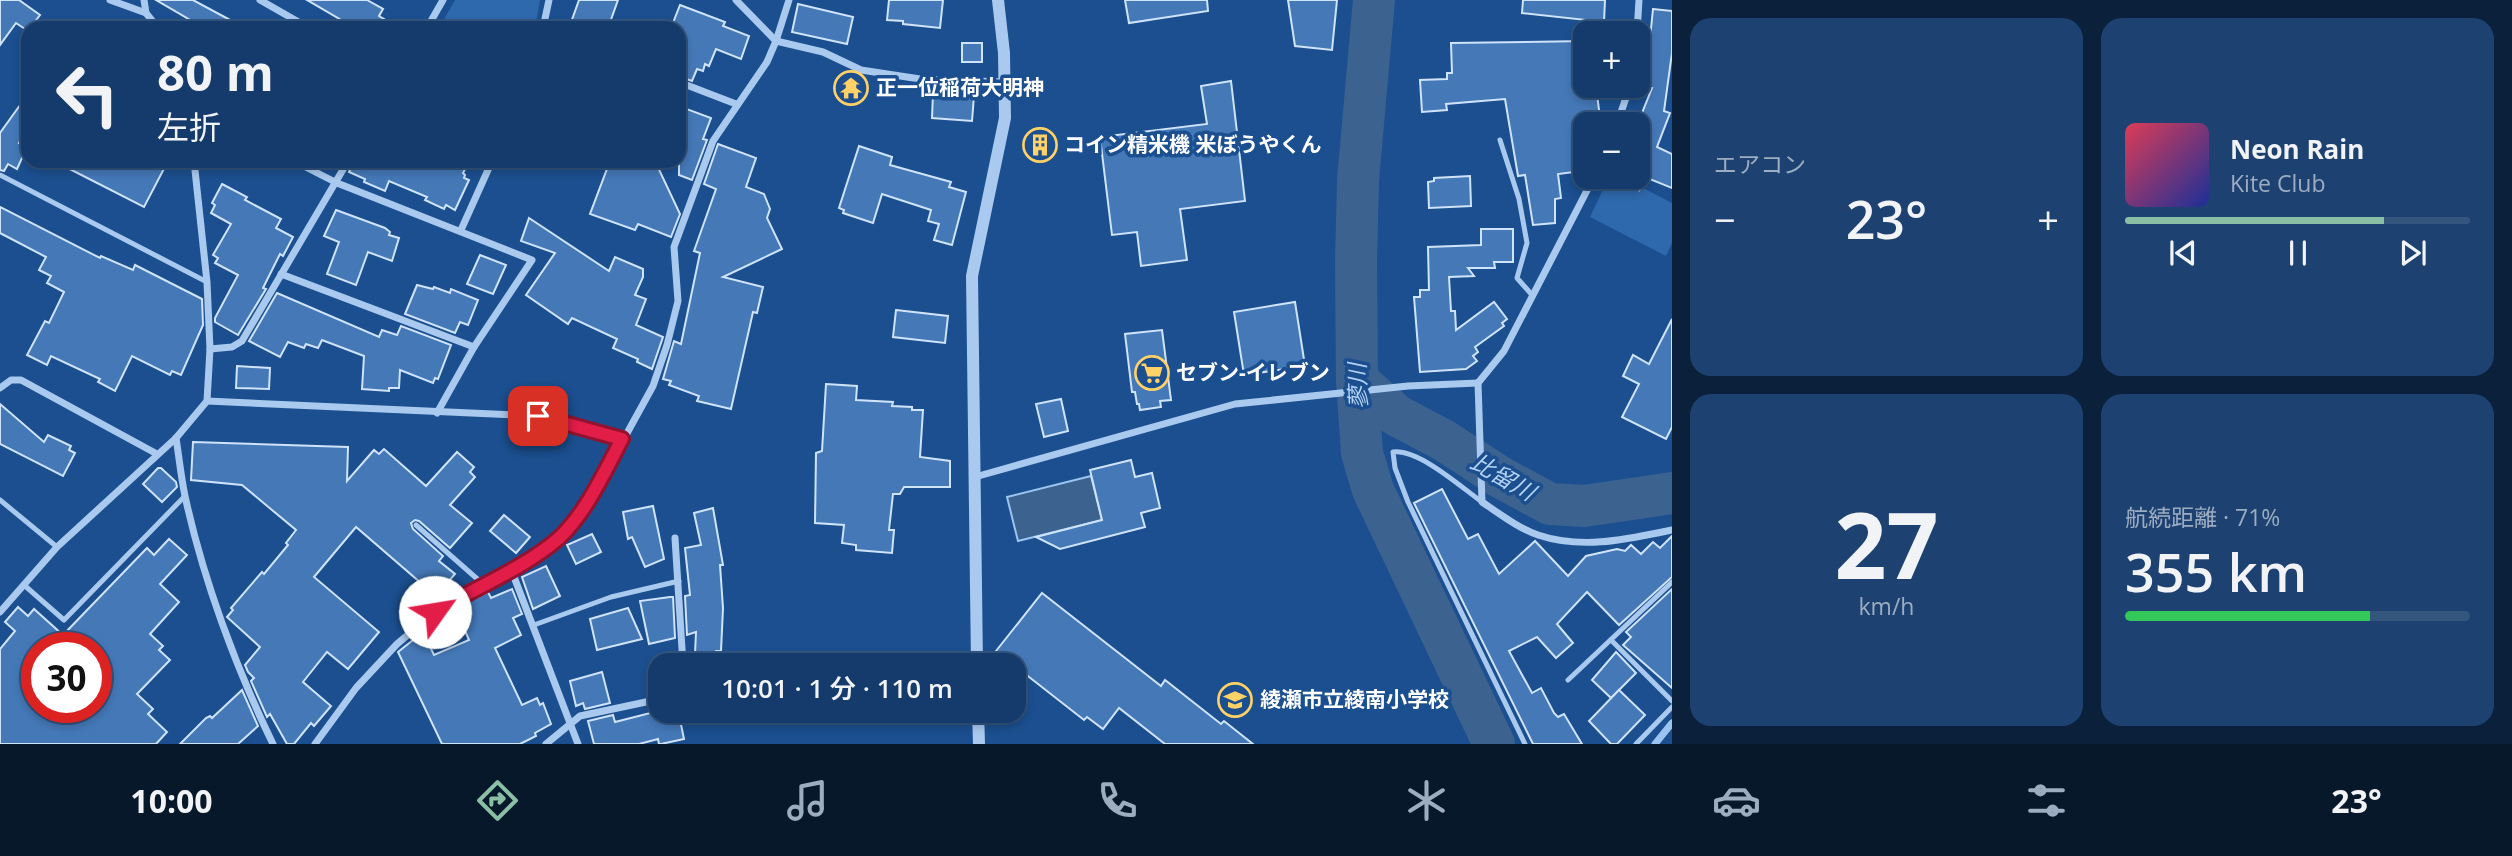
<!DOCTYPE html>
<html lang="ja">
<head>
<meta charset="utf-8">
<style>
  :root { --surface:#143b6b; --page:#1d4271; --text:#f1f3f6; --muted:#9dadc1; --line:#33557e; --accent:#8abfa5 }
  body { margin:0; font-family:"Open Sans","Noto Sans JP",sans-serif; background:var(--page); color:var(--text); height:100vh; display:flex; flex-direction:column; font-size:26px; white-space:nowrap }
  * { box-sizing:border-box; margin:0 }
  p { font-size:23px; color:var(--muted) }
  .icon { flex:none; width:38px; height:38px; fill:none; stroke:currentColor; stroke-width:2; stroke-linecap:round; stroke-linejoin:round }
  .map { position:relative; flex:1; overflow:hidden }
  .sheet { display:flex; flex-direction:column; gap:18px; padding:18px; background:#0b203b; width:840px }
  .sheet>* { flex:none }
  .hud { position:absolute; left:21px; top:21px; width:665px; height:147px; border-radius:21px; box-shadow:0 4px 10px #0003,0 0 0 2px var(--line); background:#143b6b; color:var(--text); overflow:hidden }
  .buttons { position:absolute; left:1573px; top:21px; display:grid; gap:14px }
  .buttons a { display:grid; place-items:center; width:77px; height:77px; border-radius:14px; background:var(--surface); box-shadow:0 4px 10px #0003,0 0 0 2px var(--line); font-size:35px }
  .speed { position:absolute; left:21px; top:632px; display:flex; gap:14px; font-size:35px; font-weight:700; text-align:center }
  .speed>* { display:grid; place-content:center; width:91px; height:91px; border-radius:50%; background:var(--surface); box-shadow:0 4px 10px #0003,0 0 0 2px var(--line); line-height:1 }
  .speed .limit { border:10px solid #d22; background:#fff; color:#111 }
  .pin { position:absolute; display:grid; place-items:center; width:60px; height:60px; color:#fff; margin:-30px; border-radius:14px; box-shadow:0 4px 10px #0006 }
  .me { position:absolute; width:77px; margin:-38px; rotate:58deg; stroke-linejoin:round; filter:drop-shadow(0 0 5px #0008) }
  .turn { display:flex; align-items:center; gap:24px; height:147px; padding:0 21px; font-size:32px }
  .turn .icon { width:91px; height:91px; stroke-width:2.5 }
  .turn b { display:block; font-size:49px; line-height:60px }
  .big { font-size:52px; font-weight:600; line-height:1.1 }
  .sheet .tile { flex:1; display:flex; flex-direction:column; justify-content:center; gap:10px; min-width:0; padding:0 24px; border-radius:21px; background:var(--page) }
  .sheet .dial { align-items:center; gap:0 }
  .dial b { font-size:91px; line-height:1 }
  .song { display:flex; align-items:center; gap:21px }
  .cover { width:84px; height:84px; border-radius:10px; background:linear-gradient(135deg,hsl(350 70% 55%),hsl(230 70% 35%)) }
  .played { height:7px; border-radius:4px; background:linear-gradient(90deg,var(--accent) 75%,var(--line) 75%) }
  .keys { display:flex; justify-content:space-around; direction:ltr }
  .heat { display:flex; justify-content:space-between; align-items:center; font-size:38px; direction:ltr }
  .charge { height:10px; border-radius:5px; background:linear-gradient(90deg,#34c759 71%,var(--line) 0) }
  .sheet .tiles { flex:1; display:grid; gap:18px; grid-template-columns:repeat(2,1fr) }
  .trip { position:absolute; left:648px; top:653px; width:378px; height:70px; border-radius:21px; background:var(--surface); box-shadow:0 4px 10px #0003,0 0 0 2px var(--line); font-weight:600; line-height:70px; text-align:center }
  .tab-bar { display:flex; height:112px; justify-content:space-around; align-items:center; background:#08182b; color:var(--muted) }
  .tab-bar .icon { width:49px; height:49px }
  .tab-bar .on { color:var(--accent) }
  .tab-bar b { font-size:32px; color:var(--text) }
  main { display:flex; flex:1; min-height:0 }
  .map>svg:first-child { display:block }
</style>
</head>
<body>
<main>
<div class="map">
<svg width="1672" height="744" viewBox="0 0 1672 744">
  <rect width="100%" height="100%" fill="#1b4f8f"/>
  <g fill="#2e69ad">
    <polygon points="455,0 540,0 535,28 439,28"/>
    <polygon points="1609,177 1636,177 1645,182 1643,188 1672,203 1672,243 1666,256 1590,217"/>
  </g>
  <polygon fill="#3c6290" stroke="#9cc4f0" stroke-width="2" points="1091,476 1102,520 1018,541 1007,497"/>
  <g fill="none" stroke-linecap="round" stroke-linejoin="round">
    <polyline stroke="#9cc4f0" stroke-width="7" points="1655,744 1672,723"/>
    <g stroke="#3c6290" stroke-width="42">
      <polyline points="1374,0 1358,180 1356,262 1357,380 1362,453 1373,490 1494,744"/>
      <polyline points="1357,380 1396,415 1445,441 1500,477 1550,504 1584,506 1672,493"/>
    </g>
  </g>
  <g fill="#4478b7" stroke="#cfe3fa" stroke-width="2" fill-rule="evenodd">
    <polygon points="0,0 19,0 40,15 28,31 16,23 0,45"/>
    <polygon points="156,0 193,0 245,28 204,28"/>
    <polygon points="307,0 367,0 383,9 379,16 399,28 355,28"/>
    <polygon points="579,0 618,0 608,28 569,28"/>
    <polygon points="889,0 943,0 940,28 903,24 903,21 887,20"/>
    <polygon points="1125,0 1207,0 1208,11 1129,23"/>
    <polygon points="1288,0 1337,0 1332,50 1295,46"/>
    <polygon points="1523,0 1605,0 1604,22 1522,13"/>
    <polygon points="798,4 853,17 847,44 792,32"/>
    <polygon points="680,5 725,22 723,26 749,36 741,59 716,49 709,66 705,64 703,71 697,69 692,81 684,78 679,81 679,28 671,28"/>
    <polygon points="1653,9 1672,11 1672,53 1664,111 1670,113 1657,147 1672,154 1672,188 1645,177 1639,191 1638,123 1652,88 1645,87"/>
    <polygon points="1586,41 1586,86 1596,86 1600,118 1591,119 1591,123 1586,123 1586,160 1581,171 1558,174 1561,198 1555,199 1555,223 1533,225 1525,175 1518,176 1505,99 1446,104 1447,110 1422,112 1420,80 1447,79 1447,73 1452,73 1451,43"/>
    <rect x="962" y="43" width="20" height="19"/>
    <polygon points="1231,81 1245,201 1180,209 1187,260 1141,266 1137,232 1112,235 1100,137 1207,124 1201,86"/>
    <polygon points="679,87 687,92 681,107 711,118 703,139 707,140 692,180 679,175"/>
    <polygon points="933,93 974,96 972,121 932,118"/>
    <polygon points="28,94 28,125 19,143 27,147 17,169 8,164 4,171 0,170 0,133"/>
    <polygon points="718,144 756,158 746,187 764,194 770,209 767,218 782,249 723,277 763,287 757,313 753,312 731,409 697,401 699,396 669,385 671,381 663,379 674,341 681,344 700,253 694,251 716,189 704,184"/>
    <polygon points="859,146 892,157 890,165 951,182 949,187 966,192 952,245 934,240 939,224 928,221 931,210 882,194 873,223 843,213 844,210 839,208"/>
    <polygon points="54,161 168,161 144,207"/>
    <polygon points="354,161 469,161 463,173 465,175 464,178 469,180 455,210 446,205 444,209 425,200 427,197 389,181 385,191 364,182 365,179 349,172"/>
    <polygon points="610,161 655,161 680,214 671,237 638,224 635,230 590,214"/>
    <polygon points="1470,176 1471,206 1429,208 1428,182 1434,181 1434,178"/>
    <polygon points="222,184 247,197 245,200 281,219 276,228 293,237 283,256 280,254 263,288 266,289 238,335 215,322 215,318 238,275 215,263 218,258 213,255 231,224 211,213 215,205 212,203"/>
    <polygon points="0,207 100,258 101,256 133,270 135,265 202,299 203,325 181,375 172,371 170,375 132,356 115,391 98,382 100,379 51,356 47,365 27,355 45,321 49,323 64,292 47,283 51,276 39,270 46,257 0,233"/>
    <polygon points="336,210 385,228 390,232 389,235 399,238 392,261 368,252 356,285 327,274 339,242 324,236"/>
    <polygon points="529,218 609,271 615,257 643,269 643,277 635,295 646,299 636,325 663,337 652,369 637,362 638,359 613,348 617,339 572,318 568,324 526,295 555,253 521,241"/>
    <polygon points="1481,229 1513,229 1513,262 1494,262 1495,268 1468,268 1474,276 1449,277 1451,311 1455,311 1456,330 1494,302 1507,319 1502,323 1504,326 1475,347 1478,352 1473,356 1477,361 1466,369 1420,372 1414,297 1420,297 1420,290 1429,290 1428,247 1481,245"/>
    <polygon points="480,255 506,265 493,294 467,284"/>
    <polygon points="417,285 433,289 434,287 450,293 451,289 478,300 468,325 460,322 455,333 405,314"/>
    <polygon points="277,293 379,337 382,330 397,335 401,326 451,345 438,379 435,378 433,383 400,370 399,388 389,388 389,391 362,389 364,356 322,340 318,348 306,344 304,348 288,342 280,357 249,341"/>
    <polygon points="1295,302 1305,366 1244,375 1234,312"/>
    <polygon points="896,310 948,316 945,343 893,337"/>
    <polygon points="1672,319 1672,427 1666,439 1622,417 1639,384 1623,376 1633,355 1649,364"/>
    <polygon points="1162,330 1171,400 1160,401 1161,407 1140,410 1139,404 1137,404 1135,392 1132,392 1125,334"/>
    <polygon points="237,366 270,368 269,389 236,388"/>
    <polygon points="826,384 857,386 856,400 893,402 892,406 912,407 912,410 923,410 920,457 950,461 950,487 904,487 900,494 893,494 889,530 894,530 892,553 856,550 856,545 842,543 844,525 815,523 816,453 822,451"/>
    <polygon points="1061,399 1068,431 1044,437 1036,404"/>
    <polygon points="0,404 44,442 48,435 71,446 69,450 75,453 63,476 0,444"/>
    <polygon points="193,442 348,447 347,481 374,450 379,454 384,449 426,486 457,452 474,467 470,472 475,477 450,505 472,523 450,548 419,521 415,520 411,523 413,529 443,556 439,561 455,574 436,596 356,527 314,577 379,632 348,669 327,652 303,682 331,706 314,726 311,723 294,744 287,744 270,714 267,717 251,681 254,678 248,672 245,665 260,647 227,617 233,610 231,608 262,572 264,574 288,545 286,543 296,530 242,485 191,480"/>
    <polygon points="1131,460 1135,477 1152,473 1160,508 1141,513 1145,527 1060,549 1036,537 1102,520 1090,470"/>
    <polygon points="158,468 161,468 176,482 177,487 162,502 143,484"/>
    <polygon points="1442,489 1468,539 1478,534 1499,574 1535,541 1568,576 1586,556 1617,549 1625,551 1631,545 1641,554 1653,542 1660,548 1672,536 1672,577 1619,625 1587,592 1557,624 1573,643 1556,658 1537,637 1509,651 1532,693 1541,688 1554,713 1558,717 1564,714 1582,744 1533,744 1414,503"/>
    <polygon points="653,506 664,559 645,567 632,537 628,539 623,512"/>
    <polygon points="713,508 723,565 720,565 723,608 721,651 716,651 715,655 695,654 696,632 687,635 685,596 690,595 685,548 701,545 694,513"/>
    <polygon points="504,515 530,537 516,553 490,531"/>
    <polygon points="592,534 601,552 576,564 567,545"/>
    <path d="M169,539L187,555L160,584L179,602L150,634L163,646L159,650L170,660L137,694L153,709L148,714L167,732L156,744H0V649L15,631L5,622L18,607L28,616L34,609L63,635L147,548L154,555ZM37,648H96V707H37Z"/>
    <polygon points="546,566 560,596 533,609 522,577"/>
    <polygon points="512,589 522,614 513,618 521,635 495,648 522,705 537,698 540,705 543,703 551,724 535,733 536,736 520,744 442,744 398,652 423,632 434,655 469,640 459,616 451,610 488,592 491,598"/>
    <polygon points="1672,589 1672,688 1623,645 1631,637 1626,632"/>
    <polygon points="1042,593 1161,686 1165,680 1221,724 1224,721 1253,744 1165,744 1119,708 1103,729 1087,717 1084,720 996,651"/>
    <polygon points="670,597 673,597 675,638 649,644 640,601"/>
    <polygon points="628,608 642,639 597,650 590,619"/>
    <polygon points="1616,652 1636,673 1611,698 1592,680"/>
    <polygon points="602,672 610,703 585,709 583,703 576,706 570,681"/>
    <polygon points="242,690 258,726 238,744 180,744 206,718 210,716 212,718"/>
    <polygon points="1619,690 1645,715 1617,744 1611,744 1589,721"/>
    <polygon points="662,710 678,710 684,739 661,744 659,744 658,739 639,744 594,744 588,721 613,715 615,722"/>
  </g>
  <g fill="none" stroke-linecap="round" stroke-linejoin="round">
    <g stroke="#a9c9ee" stroke-width="5">
      <polyline points="1500,140 1519,199 1527,243 1517,278 1533,296"/>
      <polyline points="0,175 207,282"/>
      <polyline points="0,500 57,547"/>
      <path d="M1482,502C1461,487 1419,449 1393,452L1395,468L1408,502L1525,744"/>
      <polyline points="416,525 483,584"/>
      <polyline points="24,585 64,620 185,496"/>
      <polyline points="534,625 611,597 679,581"/>
      <polyline points="1611,640 1672,701"/>
      <polyline points="1568,680 1672,582"/>
      <polyline points="1636,744 1672,707"/>
    </g>
    <g stroke="#a9c9ee" stroke-width="7">
      <polyline points="110,0 146,13"/>
      <polyline points="144,0 146,13 158,28"/>
      <polyline points="260,0 309,28"/>
      <polyline points="736,0 776,41 823,52 861,70 920,79 1005,82"/>
      <polyline points="427,28 443,0"/>
      <polyline points="543,28 549,0"/>
      <polyline points="1637,33 1639,0"/>
      <polyline points="684,84 736,104"/>
      <polyline points="1617,124 1630,86"/>
      <polyline points="294,161 337,183 532,260 474,347 437,413"/>
      <path d="M1594,177L1504,351L1478,383L1482,502C1500,514 1518,528 1538,535C1583,550 1628,539 1672,530"/>
      <polyline points="461,230 492,161"/>
      <polyline points="281,274 474,347"/>
      <polyline points="210,349 232,347 242,341 348,161"/>
      <polyline points="0,388 11,380 21,380 157,454"/>
      <polyline points="207,401 538,416 623,439"/>
      <path d="M176,438C179,457 181,477 185,496C203,579 236,668 273,744"/>
      <polyline points="975,477 1235,404 1408,386 1478,383"/>
      <polyline points="675,538 683,665"/>
      <polyline points="511,569 578,744"/>
      <polyline points="0,612 57,547 176,438 207,401 210,349 207,282 194,161"/>
      <polyline points="315,744 356,688 397,644 435,612 538,553 561,536 599,484 653,386 667,345 678,301 674,247 713,141 767,62 776,41 789,0"/>
      <polyline points="546,744 580,716 660,699"/>
    </g>
    <g stroke="#a9c9ee" stroke-width="12">
      <polyline points="977,665 972,276 1005,118 1004,53 998,0"/>
      <polyline points="978,710 979,744"/>
    </g>
  </g>
  <g fill="none" stroke-linecap="round" stroke-linejoin="round">
    <g stroke="#92132f" stroke-width="18">
      <path id="route" d="M435,612C474,588 525,568 559,538C586,513 605,471 622,439L538,416"/>
    </g>
    <use href="#route" stroke="#e11d48" stroke-width="12"/>
  </g>
  <defs>
    <g id="temple-ring" transform="scale(1.75)"><circle r="9.5" fill="#1b4f8f" stroke="#ffd166" stroke-width="1.5"/><path d="M0-6L5-2H3V0L6.5 2.5H4V6H1.5V3h-3V6H-4V2.5H-6.5L-3 0V-2H-5Z" fill="#ffd166"/></g>
    <g id="building-ring" transform="scale(1.75)"><circle r="9.5" fill="#1b4f8f" stroke="#ffd166" stroke-width="1.5"/><path d="M-4-6H4V6H1V3H-1V6H-4ZM-2.5-4.3h1.7v1.8h-1.7ZM.8-4.3h1.7v1.8H.8ZM-2.5-1h1.7V.8h-1.7ZM.8-1h1.7V.8H.8Z" fill="#ffd166"/></g>
    <g id="supermarket-ring" transform="scale(1.75)"><circle r="9.5" fill="#1b4f8f" stroke="#ffd166" stroke-width="1.5"/><path d="M-6-5.5h2.5l.6 2H6L4.5 2H-2.5L-4.4-4H-6ZM-1.5 3.2a1.3 1.3 0 1 0 .1 0ZM3 3.2a1.3 1.3 0 1 0 .1 0Z" fill="#ffd166"/></g>
    <g id="school-ring" transform="scale(1.75)"><circle r="9.5" fill="#1b4f8f" stroke="#ffd166" stroke-width="1.5"/><path d="M0-5L7-2L0 1L-7-2ZM-4 1L0 2.5L4 1V4Q0 6-4 4Z" fill="#ffd166"/></g>
  </defs>
  <g fill-rule="evenodd">
    <use href="#temple-ring" x="851" y="88"/>
    <use href="#building-ring" x="1040" y="145"/>
    <use href="#supermarket-ring" x="1152" y="373"/>
    <use href="#school-ring" x="1235" y="700"/>
  </g>
  <g text-anchor="middle" stroke-width="7" stroke-linejoin="round" paint-order="stroke">
    <g font-size="21" font-weight="bold" fill="#fff" stroke="#1b4f8f" text-anchor="start">
      <text x="876" y="95">正一位稲荷大明神</text>
      <text x="1064" y="152">コイン精米機 米ぼうやくん</text>
      <text x="1176" y="380">セブン-イレブン</text>
      <text x="1260" y="707">綾瀬市立綾南小学校</text>
    </g>
    <g font-size="23" font-style="italic" fill="#b5d3f5" stroke="#1b4f8f">
      <text transform="translate(1358 386) rotate(-92)" y="8">蓼川</text>
      <text transform="translate(1503 477) rotate(30)" y="8">比留川</text>
    </g>
  </g>
</svg>
<div class="buttons">
<a>+</a>
<a>−</a>
</div>
<div class="speed"><div class="limit">30</div></div>
<div class="pin" style="left:538px;top:416px;background:#d93025"><svg class="icon" aria-label="arrive" viewBox="0 0 24 24"><path d="M6 21V4h12l-3 4 3 4H6"/></svg></div>
<svg class="me" style="left:435px;top:612px" viewBox="-20 -20 40 40"><circle r="19" fill="#fff"/><path d="M0-13L10 11 0 6-10 11z" fill="#e11d48"/></svg>
<div class="trip">10:01 · 1 分 · 110 m</div>
<div class="hud">
<div class="turn"><svg class="icon" aria-label="left" viewBox="0 0 24 24"><path d="M17 20v-9H6M10 6l-5 5 5 5"/></svg><div><b>80 m</b>左折</div></div>
</div>
</div>
<section class="sheet">
<div class="tiles">
<div class="tile"><p>エアコン</p>
<div class="heat"><a>−</a><b class="big">23°</b><a>+</a></div>
</div>
<div class="tile">
<div class="song"><i class="cover"></i><div><b>Neon Rain</b><p>Kite Club</p></div></div>
<div class="played"></div>
<div class="keys"><svg class="icon" aria-label="previous" viewBox="0 0 24 24"><path d="M18 5L8 12l10 7zM5 5v14"/></svg><svg class="icon" aria-label="pause" viewBox="0 0 24 24"><path d="M8 5v14M16 5v14"/></svg><svg class="icon" aria-label="next" viewBox="0 0 24 24"><path d="M6 5l10 7-10 7zM19 5v14"/></svg></div>
</div>
<div class="tile dial"><b>27</b><p>km/h</p></div>
<div class="tile"><p>航続距離 · 71%</p><b class="big">355 km</b><div class="charge"></div></div>
</div>
</section>
</main>
<nav class="tab-bar">
<b>10:00</b>
<svg class="icon on" aria-label="directions" viewBox="0 0 24 24"><path d="M12 3l9 9-9 9-9-9zM9 14v-3h6M13 9l2 2-2 2"/></svg>
<svg class="icon" aria-label="music" viewBox="0 0 24 24"><path d="M9 18V5l10-2v13"/><circle cx="6" cy="18" r="3"/><circle cx="16" cy="16" r="3"/></svg>
<svg class="icon" aria-label="phone" viewBox="0 0 24 24"><path d="M5 4h4l2 5-3 2q2 4 5 5l2-3 5 2v4C11 20 4 13 5 4z"/></svg>
<svg class="icon" aria-label="climate" viewBox="0 0 24 24"><path d="M12 3v18M4 7l16 10M4 17L20 7"/></svg>
<svg class="icon" aria-label="car" viewBox="0 0 24 24"><path d="M5 17H2v-5l4-1 3-4h7l3 4 3 1v5h-3M9 17h6M6 11h13"/><circle cx="7" cy="17" r="2"/><circle cx="17" cy="17" r="2"/></svg>
<svg class="icon" aria-label="filters" viewBox="0 0 24 24"><path d="M4 7h16M4 17h16"/><circle cx="9" cy="7" r="2"/><circle cx="15" cy="17" r="2"/></svg>
<b>23°</b>
</nav>
</body>
</html>
